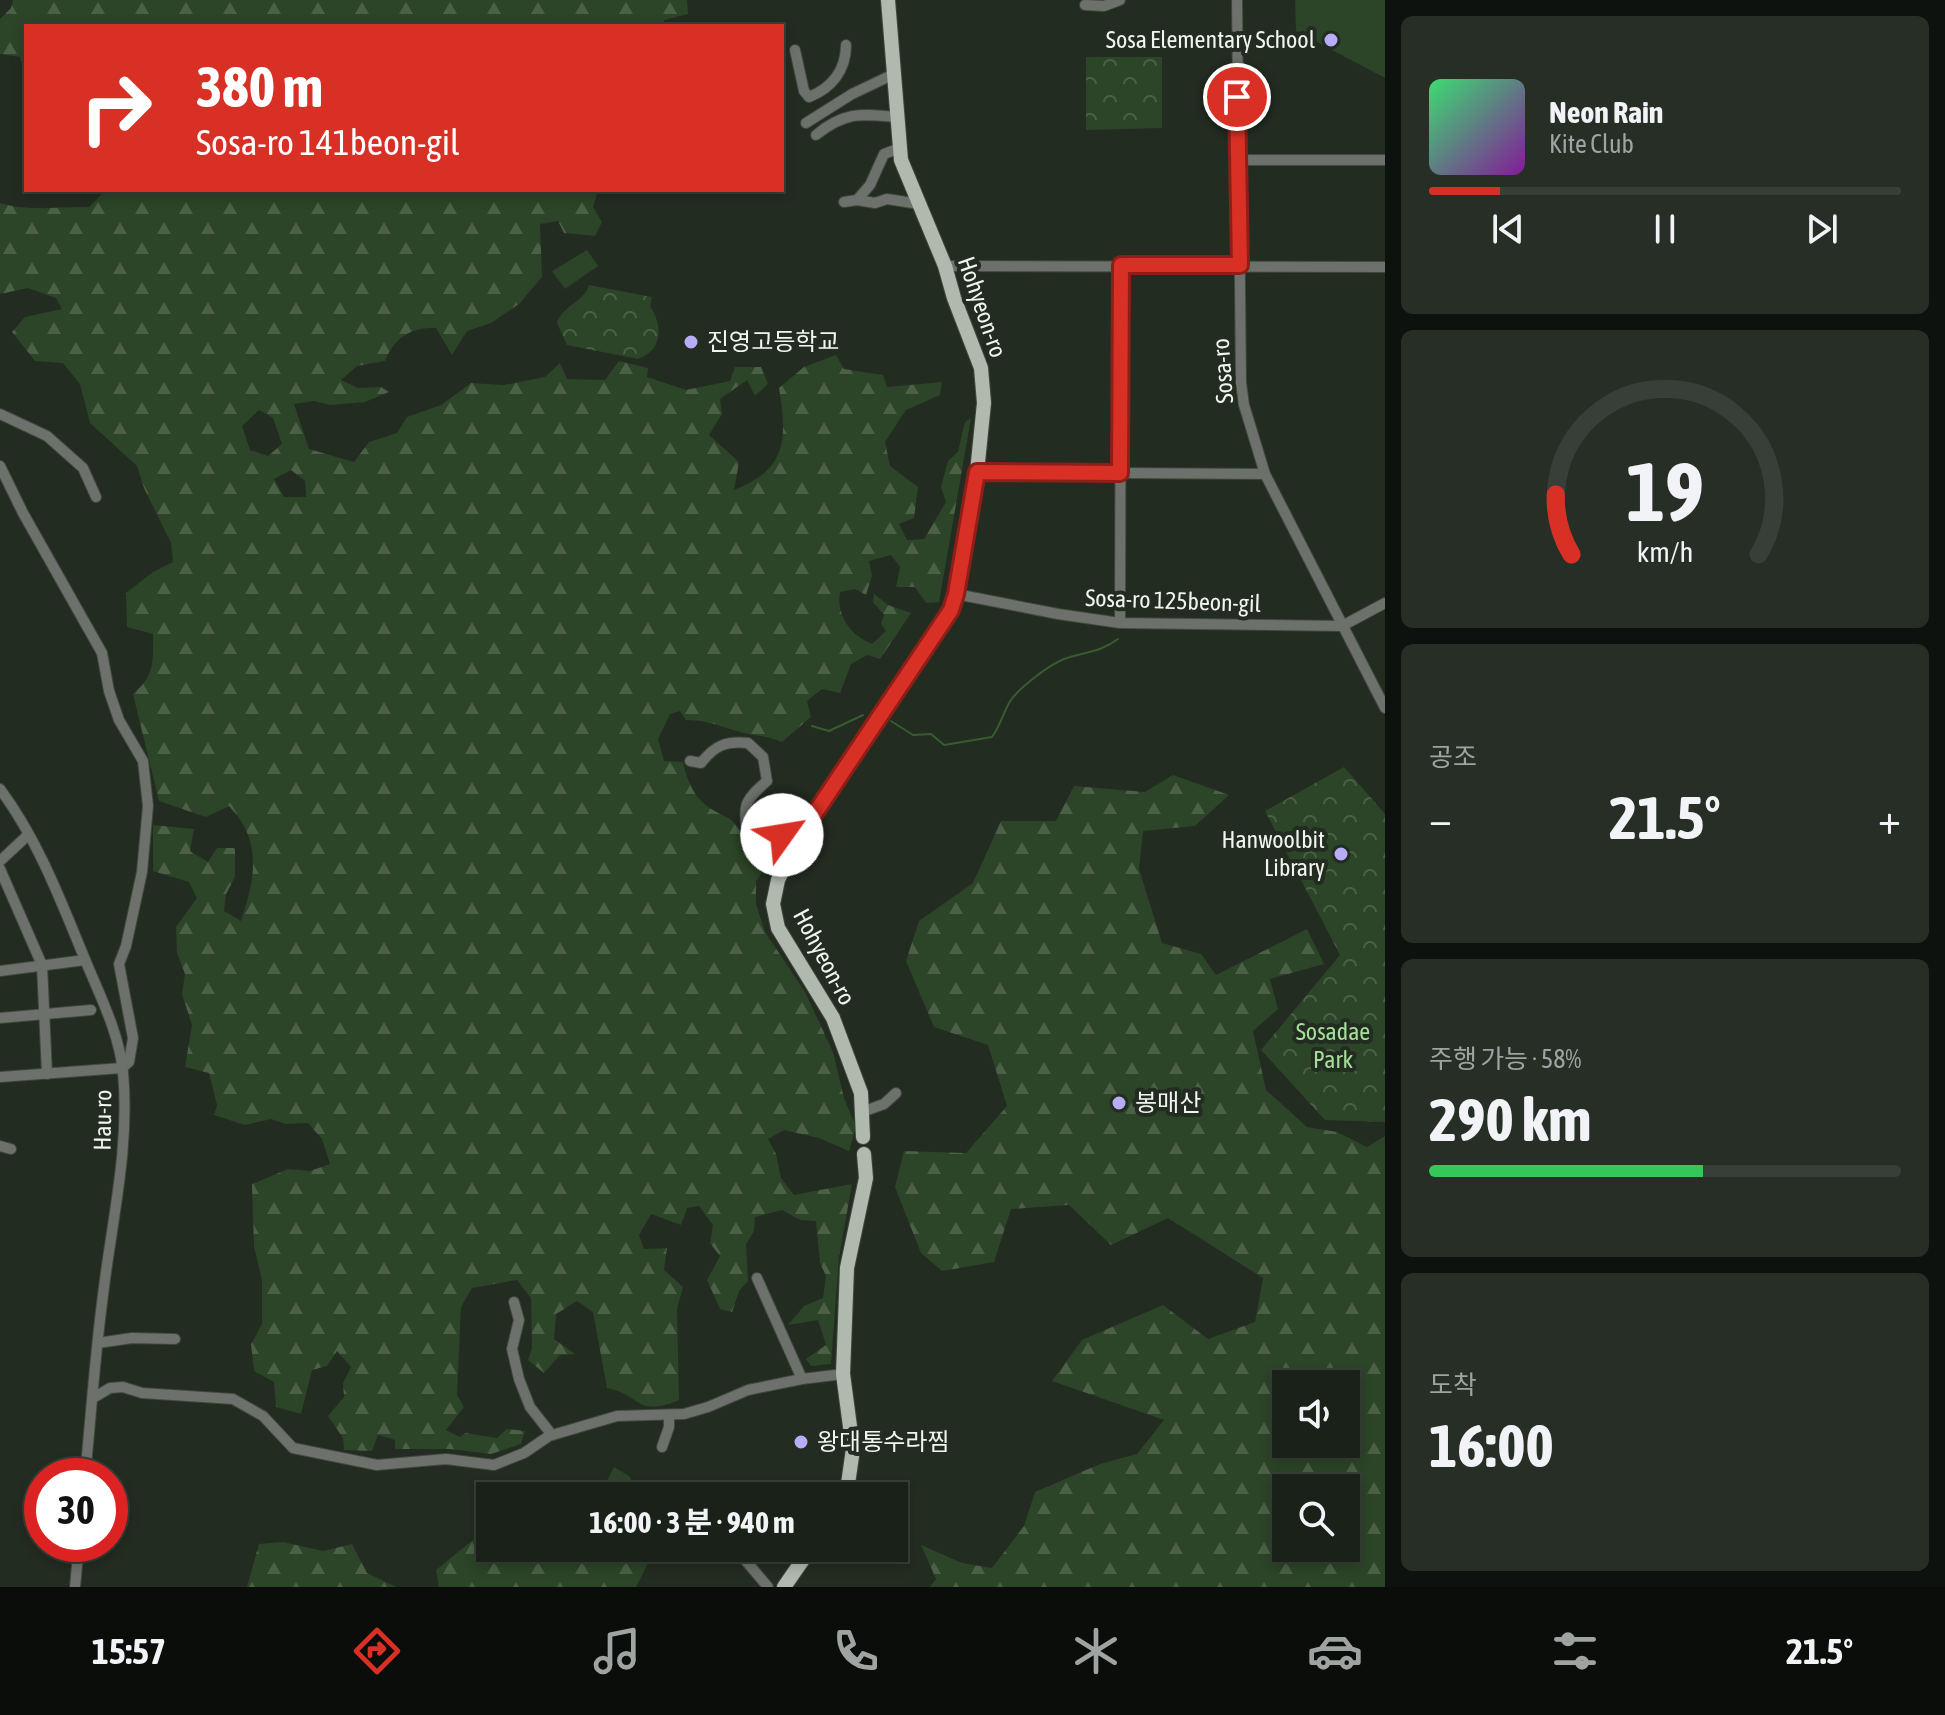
<!DOCTYPE html>
<html lang="ko">
<head>
<meta charset="utf-8">
<style>
  :root { --surface:#1a2119; --page:#272e26; --text:#f1f3f6; --muted:#9fa3a2; --line:#383e38; --accent:#d93025 }
  body { margin:0; font-family:"Asap Condensed","Noto Sans KR",sans-serif; background:var(--page); color:var(--text); height:100vh; display:flex; flex-direction:column; font-size:30px; white-space:nowrap }
  * { box-sizing:border-box; margin:0 }
  p { font-size:26px; color:var(--muted) }
  .icon { flex:none; width:44px; height:44px; fill:none; stroke:currentColor; stroke-width:2; stroke-linecap:round; stroke-linejoin:round }
  .map { position:relative; flex:1; overflow:hidden }
  .panel { display:flex; flex-direction:column; gap:16px; padding:16px; background:#0e120e; width:560px }
  .panel>* { flex:none }
  .guide { position:absolute; left:24px; top:24px; width:760px; height:168px; border-radius:0px; box-shadow:0 4px 12px #0003,0 0 0 2px var(--line); background:#d93025; color:#fff; overflow:hidden }
  .controls { position:absolute; left:1272px; top:1370px; display:grid; gap:16px }
  .controls a { display:grid; place-items:center; width:88px; height:88px; border-radius:0px; background:var(--surface); box-shadow:0 4px 12px #0003,0 0 0 2px var(--line); font-size:40px }
  .speed { position:absolute; left:24px; top:1458px; display:flex; gap:16px; font-size:40px; font-weight:700; text-align:center }
  .speed>* { display:grid; place-content:center; width:104px; height:104px; border-radius:50%; background:var(--surface); box-shadow:0 4px 12px #0003,0 0 0 2px var(--line); line-height:1 }
  .speed .limit { border:12px solid #d22; background:#fff; color:#111 }
  .pin { position:absolute; display:grid; place-items:center; width:68px; height:68px; color:#fff; margin:-34px; border:4px solid #fff; border-radius:50%; box-shadow:0 2px 8px #0007 }
  .me { position:absolute; width:88px; margin:-44px; rotate:58deg; stroke-linejoin:round; filter:drop-shadow(0 0 6px #0008) }
  .turn { display:flex; align-items:center; gap:28px; height:168px; padding:0 40px; font-size:36px }
  .turn .icon { width:104px; height:104px; stroke-width:2.5 }
  .turn b { display:block; font-size:56px; line-height:68px }
  .big { font-size:60px; font-weight:700; line-height:1.1 }
  .panel .tile { flex:1; display:flex; flex-direction:column; justify-content:center; gap:12px; min-width:0; padding:0 28px; border-radius:12px; background:var(--page) }
  .panel .dial { align-items:center; gap:0 }
  .dial svg { height:208px; overflow:visible; fill:none; stroke:var(--line); stroke-width:7; stroke-linecap:round; text-anchor:middle }
  .dial text { fill:var(--text); stroke:none }
  .song { display:flex; align-items:center; gap:24px }
  .cover { width:96px; height:96px; border-radius:12px; background:linear-gradient(135deg,hsl(140 70% 55%),hsl(290 70% 35%)) }
  .played { height:8px; border-radius:4px; background:linear-gradient(90deg,var(--accent) 15%,var(--line) 15%) }
  .keys { display:flex; justify-content:space-around; direction:ltr }
  .heat { display:flex; justify-content:space-between; align-items:center; font-size:44px; direction:ltr }
  .charge { height:12px; border-radius:6px; background:linear-gradient(90deg,#34c759 58%,var(--line) 0) }
  .trip { position:absolute; left:476px; top:1482px; width:432px; height:80px; border-radius:0px; background:var(--surface); box-shadow:0 4px 12px #0003,0 0 0 2px var(--line); font-weight:700; line-height:80px; text-align:center }
  .tabs { display:flex; height:128px; justify-content:space-around; align-items:center; background:#0a0d0a; color:var(--muted) }
  .tabs .icon { width:56px; height:56px }
  .tabs .selected { color:var(--accent) }
  .tabs b { font-size:36px; color:var(--text) }
  main { display:flex; flex:1; min-height:0 }
  .map>svg:first-child { display:block }
</style>
</head>
<body>
<main>
<div class="map">
<svg width="1385" height="1587" viewBox="0 0 1385 1587">
  <defs>
    <pattern id="forest-firs" width="22" height="20" patternUnits="userSpaceOnUse" patternTransform="scale(2)"><rect width="22" height="20" fill="#2c4427"/><path d="M5 1l3.5 6h-7zM16 11l3.5 6h-7z" fill="#4b6047"/></pattern>
    <pattern id="park-crowns" width="20" height="18" patternUnits="userSpaceOnUse" patternTransform="scale(2)"><rect width="20" height="18" fill="#2c4427"/><path d="M2 6a3 3 0 1 1 6 0M12 15a3 3 0 1 1 6 0" fill="none" stroke="#4b6047"/></pattern>
  </defs>
  <rect width="100%" height="100%" fill="#232c21"/>
  <g fill="#2c4427">
    <polygon points="1295,0 1385,0 1385,78 1296,31"/>
    <polygon points="587,250 598,266 565,289 552,271"/>
  </g>
  <g fill="url(#forest-firs)" fill-rule="evenodd">
    <polygon points="13,0 687,0 688,14 664,20 663,26 576,26 573,23 569,26 26,26 26,80 20,57 0,54 0,19 11,8"/>
    <path d="M106,190H598L593,207L602,222L595,236L564,233L558,221L540,224L542,277L519,304L491,323L467,331L452,355L436,328C411,327 395,337 385,361L357,366L341,380L358,388L381,387L389,392L365,402L330,405L314,401L294,404L309,449L354,462L369,442L397,433L407,417L441,405L471,383L504,385L545,377L560,363L567,379L605,380L619,361L648,368L647,377L686,390L730,381L735,367H761L768,384L755,396L747,380L720,399L722,414L709,435L739,462L734,490C788,469 787,438 779,388L804,367L836,355L844,369L883,375L887,387L942,382L940,395L906,410L885,442L890,466L918,487L914,518L899,524L907,540L924,539L946,502L941,487L948,461L958,452L965,422L971,418L939,602L926,603L915,587H896L900,567L891,555L869,561L872,576L866,595L855,589L840,592C836,615 850,635 872,644L886,631L881,624L884,615L873,602L874,594L888,605L911,613L880,659L867,655L851,664L840,693L822,689L807,701L811,717L782,742C767,735 752,736 737,731C715,725 710,721 686,720L680,711L670,714L658,739L664,761L683,762C687,781 695,800 713,810C732,822 728,813 742,834L771,840L777,851L756,881V904L765,932L805,992L833,1052L844,1098L856,1127L849,1151L819,1138L784,1130L768,1139L776,1154L781,1178L794,1195L852,1184L839,1257L831,1364L811,1366L806,1359L826,1345L818,1320L788,1325L804,1306L823,1298L826,1276L820,1263L816,1221L800,1220L782,1210L755,1217L754,1231L746,1244L748,1281L739,1291L732,1312L720,1309L707,1280L720,1256L710,1243L713,1225L699,1206L687,1208L681,1225L651,1214L639,1235L644,1249L667,1248L664,1270L683,1287L677,1309L679,1400C636,1418 642,1395 607,1388L593,1312L577,1301L556,1314L554,1339L575,1354L560,1355L544,1373L528,1360L532,1348L531,1298L517,1280L472,1288L461,1307L457,1395L464,1407L446,1430L460,1437L465,1433L497,1438L507,1429L525,1431L521,1444L491,1454L450,1449H395V1440L378,1435L372,1451L344,1450L343,1438L328,1416L344,1397L343,1383L351,1367L337,1351L327,1366L312,1370L301,1414L276,1407L274,1382L254,1371L251,1344L262,1324V1280L254,1247L252,1184L288,1169L310,1171L330,1164L322,1139L308,1123L285,1124L271,1119L245,1125L214,1115L217,1105L209,1073L185,1067L192,1025L182,994L185,974L177,953L176,927L197,898L189,882L153,871V825L194,829L190,851L208,862L217,848H235V877L226,894L224,911L241,921C255,879 263,841 229,806L206,817L159,801L133,694C155,675 153,662 153,634L127,627L126,593L153,572L173,562L171,543L144,488L137,466L90,423L80,384L63,363L35,361L12,332L25,317L62,309L56,298L28,288L0,294V203C29,212 59,206 89,207ZM259,410L273,418L282,444L268,456L250,450L242,426ZM291,470L305,481L306,497H284L274,479Z"/>
    <path d="M1173,775L1229,795L1195,826L1143,831L1139,869L1162,943L1201,954L1216,975L1307,929L1324,964L1270,979L1278,1009L1253,1031L1266,1090L1307,1127L1337,1132L1367,1147L1385,1136V1587H930L936,1579L921,1545L962,1563L992,1568L1024,1526L1035,1492L1100,1464L1137,1454L1164,1420L1052,1381L1082,1340L1163,1305L1208,1339L1255,1322L1263,1278L1168,1218L1111,1245L1069,1205L1011,1209L994,1262L942,1271L921,1253L895,1187L904,1151L966,1153L1007,1106L988,1045L934,1027L906,961L919,921L973,883L1001,821H1056L1074,786L1145,792ZM1346,1384V1444H1286V1384ZM1346,1488V1548H1286V1488Z"/>
    <polygon points="761,798 767,808 787,802 790,813 795,816 789,827 773,828 753,821"/>
    <polygon points="614,1467 629,1476 642,1496 578,1496 600,1495"/>
    <polygon points="490,1526 490,1548 663,1548 654,1551 636,1587 439,1587 436,1570"/>
    <polygon points="283,1542 323,1551 352,1544 367,1573 396,1587 247,1587 259,1544"/>
  </g>
  <g fill="url(#park-crowns)">
    <polygon points="1086,57 1162,57 1162,128 1086,130"/>
    <path d="M589,285L652,297L650,306C663,326 663,350 638,359L567,345L557,323C563,305 584,302 589,285Z"/>
    <polygon points="1344,767 1385,814 1385,1122 1325,1120 1261,1050 1340,955 1265,811"/>
  </g>
  <g fill="none" stroke-linecap="round" stroke-linejoin="round">
    <g stroke="#385c30" stroke-width="2">
      <path d="M891,721L913,735L931,734L944,745L992,737C1000,726 1003,714 1009,703C1017,689 1049,665 1064,659C1084,652 1101,652 1118,639"/>
      <polyline points="812,726 829,731 863,715"/>
    </g>
    <g stroke="#40483e" stroke-width="12">
      <g id="minor">
        <polyline points="1237,0 1241,383 1244,405 1265,474 1385,708"/>
        <polyline points="1085,5 1104,6 1120,0"/>
        <path d="M795,50L804,91L809,97C832,88 846,70 846,45"/>
        <polyline points="806,123 852,94 894,74"/>
        <path d="M816,135C845,111 861,114 897,117"/>
        <polyline points="1237,160 1385,160"/>
        <polyline points="857,200 870,185 884,154 900,148"/>
        <polyline points="844,202 857,200 875,203 887,199 919,204"/>
        <polyline points="945,266 1385,267"/>
        <polyline points="0,414 47,436 83,468 96,497"/>
        <polyline points="0,466 23,513 102,653 109,691 119,720 143,761 148,806 142,872 126,946 119,964 133,1038 129,1062 122,1068 0,1077"/>
        <polyline points="977,472 1265,474"/>
        <polyline points="956,594 1058,614 1120,623 1342,626 1385,603"/>
        <polyline points="1120,623 1121,265"/>
        <path d="M690,761L701,763C715,745 726,741 748,743L763,757L767,781C747,799 742,803 747,830L764,836L801,834"/>
        <path d="M0,789C38,840 60,899 84,957C99,994 119,1032 123,1072C130,1147 112,1220 103,1295C95,1355 91,1416 85,1476"/>
        <polyline points="0,861 28,835"/>
        <polyline points="0,869 42,965 47,1074"/>
        <polyline points="0,971 85,960"/>
        <polyline points="0,1018 91,1010"/>
        <polyline points="862,1112 884,1104 896,1093"/>
        <polyline points="0,1146 11,1149"/>
        <polyline points="757,1278 802,1379"/>
        <polyline points="514,1302 519,1320 512,1349 519,1379 530,1407 552,1435"/>
        <polyline points="98,1343 132,1338 175,1339"/>
        <polyline points="93,1398 110,1388 123,1387 142,1393 233,1399 263,1416 293,1448 377,1465 446,1459 494,1465 524,1453 549,1436 617,1416 684,1414 708,1407 748,1390 802,1379 843,1374"/>
        <polyline points="662,1447 669,1427 669,1416"/>
        <polyline points="735,1548 768,1587"/>
        <polyline points="75,1587 79,1544"/>
      </g>
    </g>
    <g stroke="#40483e" stroke-width="16">
      <g id="major">
        <polyline points="863,1137 861,1093 833,1018 778,928 773,904 778,880 801,832 951,610 956,594 977,472 984,403 981,368 954,298 945,266 901,160 888,0"/>
        <polyline points="843,1496 848,1484 853,1449 843,1374 847,1268 866,1178 864,1154"/>
        <polyline points="784,1587 811,1548"/>
      </g>
    </g>
    <use href="#minor" stroke="#6c716b" stroke-width="10"/>
    <use href="#major" stroke="#b0b9ae" stroke-width="14"/>
  </g>
  <g fill="none" stroke-linecap="round" stroke-linejoin="round">
    <g stroke="#8d1f18" stroke-width="20">
      <polyline id="route" points="782,835 801,834 951,610 956,594 977,472 1120,473 1121,265 1240,265 1237,97"/>
    </g>
    <use href="#route" stroke="#d93025" stroke-width="14"/>
  </g>
  <g fill="#b6acf8" stroke="#232c21" stroke-width="3">
    <circle cx="1331" cy="40" r="8"/>
    <circle cx="691" cy="342" r="8"/>
    <circle cx="1341" cy="854" r="8"/>
    <circle cx="1119" cy="1103" r="8"/>
    <circle cx="801" cy="1442" r="8"/>
  </g>
  <g text-anchor="middle" stroke-width="8" stroke-linejoin="round" paint-order="stroke">
    <g font-size="24" fill="#f0f6ef" stroke="#232c21" text-anchor="start">
      <text x="1315" y="48" text-anchor="end">Sosa Elementary School</text>
      <text x="707" y="350">진영고등학교</text>
      <text x="1325" y="848" text-anchor="end">Hanwoolbit<tspan x="1325" dy="28">Library</tspan></text>
      <text x="1135" y="1111">봉매산</text>
      <text x="817" y="1450">왕대통수라찜</text>
    </g>
    <g font-size="24" fill="#f0f6ef" stroke="#232c21">
      <text transform="translate(982 307) rotate(71)" y="8">Hohyeon-ro</text>
      <text transform="translate(1223 371) rotate(-94)" y="8">Sosa-ro</text>
      <text transform="translate(1173 601) rotate(2)" y="8">Sosa-ro 125beon-gil</text>
      <text transform="translate(824 957) rotate(62)" y="8">Hohyeon-ro</text>
      <text transform="translate(103 1120) rotate(-89)" y="8">Hau-ro</text>
    </g>
    <g font-size="24" fill="#a5df99" stroke="#232c21">
      <text x="1333" y="1040">Sosadae<tspan x="1333" dy="28">Park</tspan></text>
    </g>
  </g>
</svg>
<div class="controls">
<a><svg class="icon" aria-label="sound" viewBox="0 0 24 24"><path d="M4 9h4l5-4v14l-5-4H4zM17 9q2 3 0 6"/></svg></a>
<a><svg class="icon" aria-label="search" viewBox="0 0 24 24"><circle cx="10" cy="10" r="6"/><path d="M15 15l6 6"/></svg></a>
</div>
<div class="speed"><div class="limit">30</div></div>
<div class="pin" style="left:1237px;top:97px;background:#d93025"><svg class="icon" aria-label="arrive" viewBox="0 0 24 24"><path d="M6 21V4h12l-3 4 3 4H6"/></svg></div>
<svg class="me" style="left:782px;top:835px" viewBox="-20 -20 40 40"><circle r="19" fill="#fff"/><path d="M0-13L10 11 0 6-10 11z" fill="#d93025"/></svg>
<div class="trip">16:00 · 3 분 · 940 m</div>
<div class="guide">
<div class="turn"><svg class="icon" aria-label="right" viewBox="0 0 24 24"><path d="M7 20v-9h11M14 6l5 5-5 5"/></svg><div><b>380 m</b>Sosa-ro 141beon-gil</div></div>
</div>
</div>
<section class="panel">
<div class="tile">
<div class="song"><i class="cover"></i><div><b>Neon Rain</b><p>Kite Club</p></div></div>
<div class="played"></div>
<div class="keys"><svg class="icon" aria-label="previous" viewBox="0 0 24 24"><path d="M18 5L8 12l10 7zM5 5v14"/></svg><svg class="icon" aria-label="pause" viewBox="0 0 24 24"><path d="M8 5v14M16 5v14"/></svg><svg class="icon" aria-label="next" viewBox="0 0 24 24"><path d="M6 5l10 7-10 7zM19 5v14"/></svg></div>
</div>
<div class="tile dial"><svg viewBox="0 0 100 80">
<path d="M14 69A42 42 0 1 1 86 69"/>
<path d="M14 69A42 42 0 0 1 8 46" stroke="#d93025"/>
<text x="50" y="56" font-size="32" font-weight="700">19</text>
<text x="50" y="72" font-size="11">km/h</text>
</svg></div>
<div class="tile"><p>공조</p>
<div class="heat"><a>−</a><b class="big">21.5°</b><a>+</a></div>
</div>
<div class="tile"><p>주행 가능 · 58%</p><b class="big">290 km</b><div class="charge"></div></div>
<div class="tile"><p>도착</p><b class="big">16:00</b></div>
</section>
</main>
<nav class="tabs">
<b>15:57</b>
<svg class="icon selected" aria-label="directions" viewBox="0 0 24 24"><path d="M12 3l9 9-9 9-9-9zM9 14v-3h6M13 9l2 2-2 2"/></svg>
<svg class="icon" aria-label="music" viewBox="0 0 24 24"><path d="M9 18V5l10-2v13"/><circle cx="6" cy="18" r="3"/><circle cx="16" cy="16" r="3"/></svg>
<svg class="icon" aria-label="phone" viewBox="0 0 24 24"><path d="M5 4h4l2 5-3 2q2 4 5 5l2-3 5 2v4C11 20 4 13 5 4z"/></svg>
<svg class="icon" aria-label="climate" viewBox="0 0 24 24"><path d="M12 3v18M4 7l16 10M4 17L20 7"/></svg>
<svg class="icon" aria-label="car" viewBox="0 0 24 24"><path d="M5 17H2v-5l4-1 3-4h7l3 4 3 1v5h-3M9 17h6M6 11h13"/><circle cx="7" cy="17" r="2"/><circle cx="17" cy="17" r="2"/></svg>
<svg class="icon" aria-label="filters" viewBox="0 0 24 24"><path d="M4 7h16M4 17h16"/><circle cx="9" cy="7" r="2"/><circle cx="15" cy="17" r="2"/></svg>
<b>21.5°</b>
</nav>
</body>
</html>
